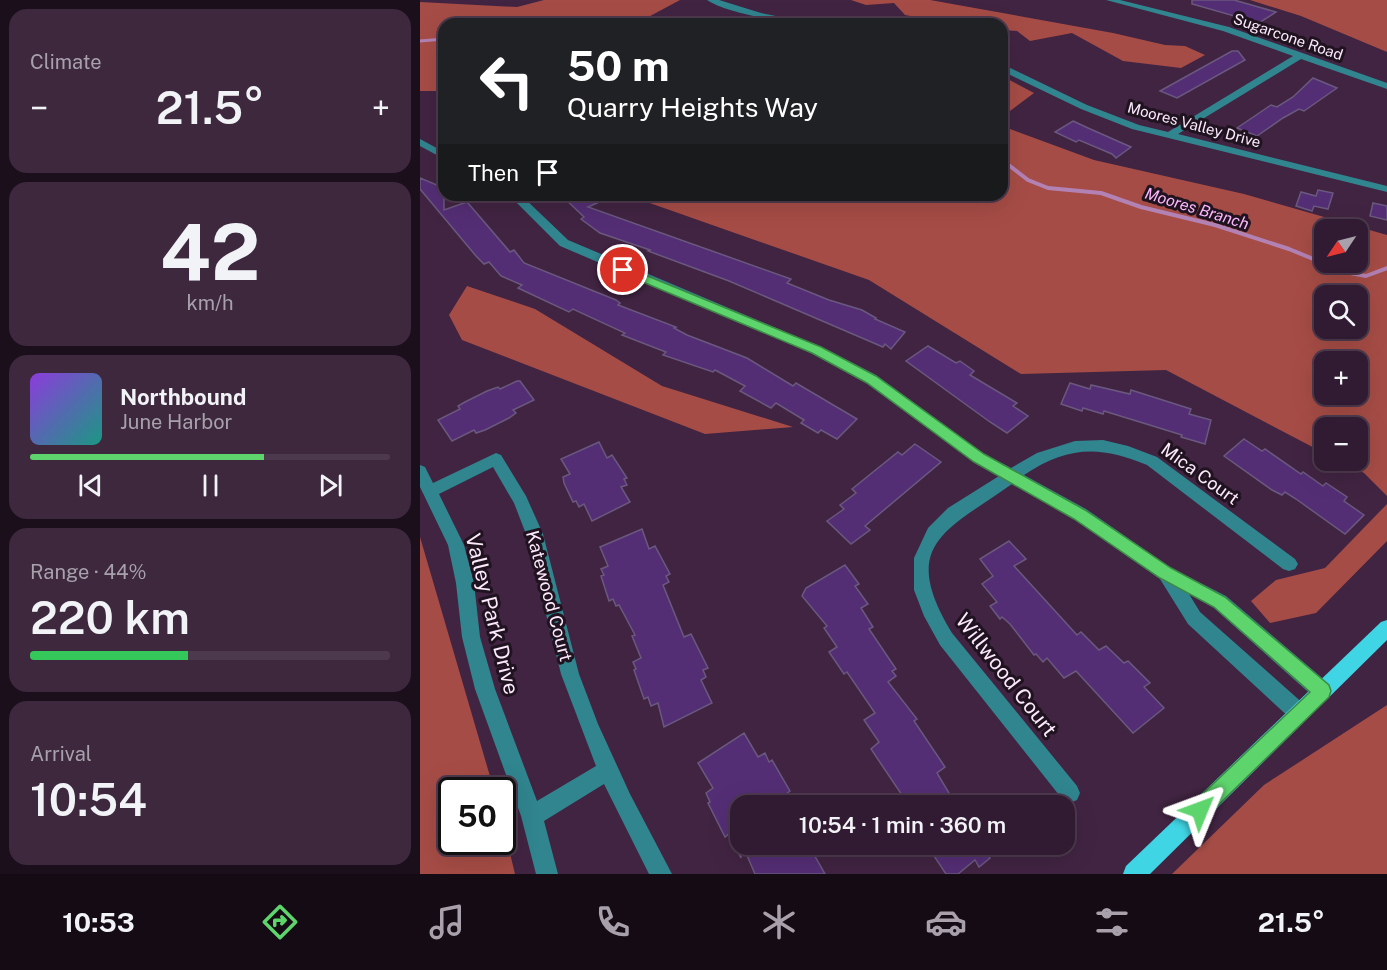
<!DOCTYPE html>
<html lang="en">
<head>
<meta charset="utf-8">
<style>
  :root { --surface:#311b32; --page:#3d283e; --text:#f1f3f6; --muted:#a8a1ac; --line:#4c394d; --accent:#5dd56c }
  body { margin:0; font-family:"Public Sans",sans-serif; background:var(--page); color:var(--text); height:100vh; display:flex; flex-direction:column; font-size:22px; white-space:nowrap }
  * { box-sizing:border-box; margin:0 }
  p { font-size:20px; color:var(--muted) }
  .icon { flex:none; width:33px; height:33px; fill:none; stroke:currentColor; stroke-width:2; stroke-linecap:round; stroke-linejoin:round }
  .map { position:relative; flex:1; overflow:hidden }
  .sheet { display:flex; flex-direction:column; gap:9px; padding:9px; background:#1b0f1c; width:420px }
  .sheet>* { flex:none }
  .top-card { position:absolute; left:18px; top:18px; width:570px; height:183px; border-radius:18px; box-shadow:0 6px 24px #0002,0 0 0 2px var(--line); background:#202124; color:#fff; overflow:hidden }
  .needle { width:39px; rotate:235deg }
  .buttons { position:absolute; left:894px; top:219px; display:grid; gap:12px }
  .buttons a { display:grid; place-items:center; width:54px; height:54px; border-radius:12px; background:var(--surface); box-shadow:0 6px 24px #0002,0 0 0 2px var(--line); font-size:30px }
  .speed { position:absolute; left:18px; top:777px; display:flex; gap:12px; font-size:30px; font-weight:700; text-align:center }
  .speed>* { display:grid; place-content:center; width:78px; height:78px; border-radius:50%; background:var(--surface); box-shadow:0 6px 24px #0002,0 0 0 2px var(--line); line-height:1 }
  .speed .limit { border:3px solid #111; border-radius:9px; background:#fff; color:#111 }
  .pin { position:absolute; display:grid; place-items:center; width:51px; height:51px; color:#fff; margin:-26px; border:3px solid #fff; border-radius:50%; box-shadow:0 2px 6px #0007 }
  .me { position:absolute; width:66px; margin:-33px; rotate:46deg; stroke-linejoin:round; filter:drop-shadow(0 0 4px #0008) }
  .turn { display:flex; align-items:center; gap:21px; height:126px; padding:0 30px; font-size:27px }
  .turn .icon { width:78px; height:78px; stroke-width:2.5 }
  .turn b { display:block; font-size:42px; line-height:51px }
  .then { display:flex; align-items:center; height:57px; padding:0 30px; background:#0003; gap:12px; font-size:22px }
  .big { font-size:45px; font-weight:600; line-height:1.1 }
  .sheet .widget { flex:1; display:flex; flex-direction:column; justify-content:center; gap:9px; min-width:0; padding:0 21px; border-radius:18px; background:var(--page) }
  .sheet .dial { align-items:center; gap:0 }
  .dial b { font-size:78px; line-height:1 }
  .song { display:flex; align-items:center; gap:18px }
  .cover { width:72px; height:72px; border-radius:9px; background:linear-gradient(135deg,hsl(270 70% 55%),hsl(170 70% 35%)) }
  .played { height:6px; border-radius:3px; background:linear-gradient(90deg,var(--accent) 65%,var(--line) 65%) }
  .keys { display:flex; justify-content:space-around; direction:ltr }
  .heat { display:flex; justify-content:space-between; align-items:center; font-size:33px; direction:ltr }
  .charge { height:9px; border-radius:4px; background:linear-gradient(90deg,#34c759 44%,var(--line) 0) }
  .trip { position:absolute; left:310px; top:795px; width:345px; height:60px; border-radius:18px; background:var(--surface); box-shadow:0 6px 24px #0002,0 0 0 2px var(--line); font-weight:600; line-height:60px; text-align:center }
  .menu { display:flex; height:96px; justify-content:space-around; align-items:center; background:#140b14; color:var(--muted) }
  .menu .icon { width:42px; height:42px }
  .menu .active { color:var(--accent) }
  .menu b { font-size:27px; color:var(--text) }
  main { display:flex; flex:1; min-height:0 }
  .map>svg:first-child { display:block }
</style>
</head>
<body>
<main>
<section class="sheet">
<div class="widget"><p>Climate</p>
<div class="heat"><a>−</a><b class="big">21.5°</b><a>+</a></div>
</div>
<div class="widget dial"><b>42</b><p>km/h</p></div>
<div class="widget">
<div class="song"><i class="cover"></i><div><b>Northbound</b><p>June Harbor</p></div></div>
<div class="played"></div>
<div class="keys"><svg class="icon" aria-label="previous" viewBox="0 0 24 24"><path d="M18 5L8 12l10 7zM5 5v14"/></svg><svg class="icon" aria-label="pause" viewBox="0 0 24 24"><path d="M8 5v14M16 5v14"/></svg><svg class="icon" aria-label="next" viewBox="0 0 24 24"><path d="M6 5l10 7-10 7zM19 5v14"/></svg></div>
</div>
<div class="widget"><p>Range · 44%</p><b class="big">220 km</b><div class="charge"></div></div>
<div class="widget"><p>Arrival</p><b class="big">10:54</b></div>
</section>
<div class="map">
<svg width="967" height="874" viewBox="0 0 967 874">
  <rect width="100%" height="100%" fill="#412442"/>
  <g fill="#a64c46" fill-rule="evenodd">
    <polygon points="124,0 260,0 219,22 224,24 24,24 24,91 0,91 0,2 97,7"/>
    <polygon points="431,0 510,0 693,33 745,45 765,46 785,55 761,68 703,61 652,33 610,41 597,31 582,30 582,24 533,24 485,15 474,3 446,5"/>
    <polygon points="830,0 967,0 967,52 881,16"/>
    <polygon points="582,76 614,93 582,117"/>
    <path d="M582,126L674,160L824,194L967,235V496L944,473L920,461L938,460V428H904V453L746,370L601,374L449,280L224,201L220,195H582ZM904,230H938V262H904ZM904,296H938V328H904ZM904,362H938V394H904Z"/>
    <polygon points="47,286 115,309 242,386 373,427 285,434 42,340 29,315"/>
    <polygon points="967,504 967,541 896,613 850,623 831,601 856,580 905,568"/>
    <polygon points="0,537 74,790 32,790 32,842 82,842 83,824 95,874 0,874"/>
    <polygon points="967,705 967,874 752,874 844,785"/>
  </g>
  <g fill="none" stroke-linecap="round" stroke-linejoin="round">
    <polyline stroke="#b382b5" stroke-width="3" points="0,41 24,39"/>
    <polyline stroke="#b382b5" stroke-width="4" points="582,160 608,180 628,188 681,193 721,207 795,225 869,249 925,272 946,276 967,268"/>
  </g>
  <g fill="#542e75" stroke="#6a587e" stroke-width="1.5">
    <polygon points="772,0 814,0 856,12 839,23 772,4"/>
    <polygon points="812,51 818,51 825,60 757,98 740,91"/>
    <polygon points="893,78 917,88 884,111 879,109 863,118 837,136 817,128 851,105 857,107 873,97"/>
    <polygon points="653,121 668,128 711,147 696,158 692,154 659,140 656,142 635,132"/>
    <polygon points="0,178 24,188 24,210 47,202 90,252 94,250 104,263 196,300 200,303 198,305 256,327 254,328 267,335 327,358 373,386 376,383 437,419 417,439 401,430 398,433 381,423 384,420 356,403 351,408 320,391 325,386 295,370 293,372 243,355 246,352 202,335 205,333 153,309 149,312 98,288 102,285 81,276 69,262 64,264 56,256 0,189"/>
    <polygon points="898,190 913,193 908,209 894,206 892,211 876,206 881,192 896,196"/>
    <polygon points="141,195 195,195 168,207 371,279 367,283 409,300 442,310 456,318 455,319 485,332 471,349 465,344 463,347 309,281 228,251 230,250 180,233 161,219 164,217"/>
    <polygon points="953,203 967,206 967,220 950,216"/>
    <polygon points="508,346 536,363 540,361 554,371 550,375 597,403 593,406 608,416 587,433 570,422 486,361"/>
    <polygon points="97,381 100,381 114,400 93,410 96,413 89,418 65,430 56,433 54,430 32,441 18,420 40,409 38,406 45,402 67,391 78,387 80,389"/>
    <polygon points="650,383 670,389 671,385 710,394 711,390 771,409 769,414 791,420 785,444 761,437 762,435 684,411 683,414 663,408 662,411 641,404"/>
    <polygon points="824,439 842,451 845,449 881,474 883,472 903,486 906,483 927,497 924,501 944,515 925,534 876,499 865,492 862,495 852,490 804,456"/>
    <polygon points="179,442 187,458 192,455 207,478 204,479 207,485 201,487 210,502 172,521 164,504 159,507 156,501 153,502 144,483 143,477 150,474 141,459"/>
    <polygon points="495,444 521,462 445,526 450,530 431,544 407,521 424,509 420,505 436,493 432,489 478,452 482,455"/>
    <polygon points="222,529 229,549 235,546 250,574 246,576 249,582 243,585 264,637 271,634 288,668 283,670 286,677 281,680 292,703 244,727 238,703 231,706 228,697 224,699 214,670 216,669 213,662 221,658 212,636 215,635 199,605 196,606 193,599 189,601 181,576 184,575 181,569 188,566 180,547"/>
    <polygon points="589,541 606,559 594,566 657,635 661,632 679,650 686,646 704,663 708,661 730,683 724,687 744,708 713,733 656,671 644,678 627,658 623,662 616,654 614,655 590,624 582,617 580,619 570,606 577,602 562,584 573,576 560,559"/>
    <polygon points="425,565 439,584 435,586 448,604 441,608 453,627 449,629 476,669 472,671 476,676 468,682 497,719 494,721 525,767 517,773 532,798 523,806 469,806 482,795 451,749 459,742 444,720 455,713 427,672 424,674 409,652 417,647 404,628 407,626 382,596 386,588"/>
    <polygon points="324,733 338,757 345,753 349,762 352,760 370,791 366,794 373,806 321,806 321,858 309,834 305,837 288,803 290,802 286,793 293,788 278,763"/>
    <polygon points="322,844 388,844 405,874 335,874"/>
    <polygon points="506,844 574,844 565,851 570,858 559,867 555,860 538,874 526,874"/>
  </g>
  <g fill="none" stroke-linecap="round" stroke-linejoin="round">
    <g fill="#30858f" fill-rule="evenodd">
      <path d="M287,0H299L341,13L396,24C370,24 308,14 287,0Z"/>
      <polygon points="686,0 700,0 809,27 967,83 967,89 881,59 758,134 967,186 967,192 712,129 661,109 582,71 582,64 667,105 719,125 748,132 873,56 803,31"/>
      <polygon points="0,139 24,152 24,159 0,146"/>
      <path d="M89,195H101L148,240L401,347L456,375L564,454L591,468L617,453L655,441L683,440L708,446L737,457L875,559L878,564L875,569L869,571L863,569L727,465C680,445 647,446 604,475L666,509L751,568L806,596L909,684L912,691L909,698L902,700L895,698L794,608L769,594L780,612L886,706L889,713L886,720L879,723L872,720L768,624L740,579L654,519L592,484C526,531 478,544 532,633L657,786L660,793L657,800L650,803L643,800L520,645L504,616L494,590V558L508,528L528,508L579,476L554,462L446,383L391,353L140,246Z"/>
      <path d="M76,453L81,455L106,496L123,534L159,674L178,724L210,794L252,874H229L184,784L124,821L138,874H116L101,816L55,689L42,637L36,583L28,545L0,487V465L5,467L13,483ZM73,467L94,503L106,534L141,674L176,766L117,801L75,689L60,637L54,583L44,545L19,494Z"/>
    </g>
    <polygon fill="#40d5e5" fill-rule="evenodd" points="967,620 967,640 730,874 703,874 706,866 961,622"/>
  </g>
  <polygon fill="#5dd56c" stroke="#3c8a46" stroke-width="1.5" points="203,266 401,347 456,376 564,454 665,510 751,568 805,597 909,685 911,691 909,697 787,816 780,819 773,816 771,810 773,803 890,692 794,607 740,578 654,519 554,462 447,383 392,353 199,272 197,270"/>
  <g text-anchor="middle" stroke-width="6" stroke-linejoin="round" paint-order="stroke">
    <g font-size="15" fill="#fce9fc" stroke="#201320">
      <text transform="translate(868 37) rotate(19)" y="5">Sugarcone Road</text>
      <text transform="translate(774 125) rotate(15)" y="5">Moores Valley Drive</text>
    </g>
    <g font-size="16" font-style="italic" fill="#fcb7fd" stroke="#201320">
      <text transform="translate(777 208) rotate(17)" y="6">Moores Branch</text>
    </g>
    <g font-size="18" fill="#fce9fc" stroke="#201320">
      <text transform="translate(780 474) rotate(36)" y="6">Mica Court</text>
      <text transform="translate(129 596) rotate(75)" y="6">Katewood Court</text>
    </g>
    <g font-size="21" fill="#fce9fc" stroke="#201320">
      <text transform="translate(72 614) rotate(76)" y="7">Valley Park Drive</text>
      <text transform="translate(586 675) rotate(52)" y="7">Willwood Court</text>
    </g>
  </g>
</svg>
<div class="buttons">
<a><svg class="needle" viewBox="-14 -14 28 28"><path d="M0-13l5 13h-10z" fill="#e53935"/><path d="M0 13l5-13h-10z" fill="#a8a1ac"/></svg></a>
<a><svg class="icon" aria-label="search" viewBox="0 0 24 24"><circle cx="10" cy="10" r="6"/><path d="M15 15l6 6"/></svg></a>
<a>+</a>
<a>−</a>
</div>
<div class="speed"><div class="limit">50</div></div>
<div class="pin" style="left:203px;top:270px;background:#d93025"><svg class="icon" aria-label="arrive" viewBox="0 0 24 24"><path d="M6 21V4h12l-3 4 3 4H6"/></svg></div>
<svg class="me" style="left:780px;top:810px" viewBox="-20 -20 40 40"><path d="M0-17L14 15 0 8-14 15z" fill="#5dd56c" stroke="#fff" stroke-width="4"/></svg>
<div class="trip">10:54 · 1 min · 360 m</div>
<div class="top-card">
<div class="turn"><svg class="icon" aria-label="left" viewBox="0 0 24 24"><path d="M17 20v-9H6M10 6l-5 5 5 5"/></svg><div><b>50 m</b>Quarry Heights Way</div></div>
<div class="then">Then<svg class="icon" aria-label="arrive" viewBox="0 0 24 24"><path d="M6 21V4h12l-3 4 3 4H6"/></svg></div>
</div>
</div>
</main>
<nav class="menu">
<b>10:53</b>
<svg class="icon active" aria-label="directions" viewBox="0 0 24 24"><path d="M12 3l9 9-9 9-9-9zM9 14v-3h6M13 9l2 2-2 2"/></svg>
<svg class="icon" aria-label="music" viewBox="0 0 24 24"><path d="M9 18V5l10-2v13"/><circle cx="6" cy="18" r="3"/><circle cx="16" cy="16" r="3"/></svg>
<svg class="icon" aria-label="phone" viewBox="0 0 24 24"><path d="M5 4h4l2 5-3 2q2 4 5 5l2-3 5 2v4C11 20 4 13 5 4z"/></svg>
<svg class="icon" aria-label="climate" viewBox="0 0 24 24"><path d="M12 3v18M4 7l16 10M4 17L20 7"/></svg>
<svg class="icon" aria-label="car" viewBox="0 0 24 24"><path d="M5 17H2v-5l4-1 3-4h7l3 4 3 1v5h-3M9 17h6M6 11h13"/><circle cx="7" cy="17" r="2"/><circle cx="17" cy="17" r="2"/></svg>
<svg class="icon" aria-label="filters" viewBox="0 0 24 24"><path d="M4 7h16M4 17h16"/><circle cx="9" cy="7" r="2"/><circle cx="15" cy="17" r="2"/></svg>
<b>21.5°</b>
</nav>
</body>
</html>
